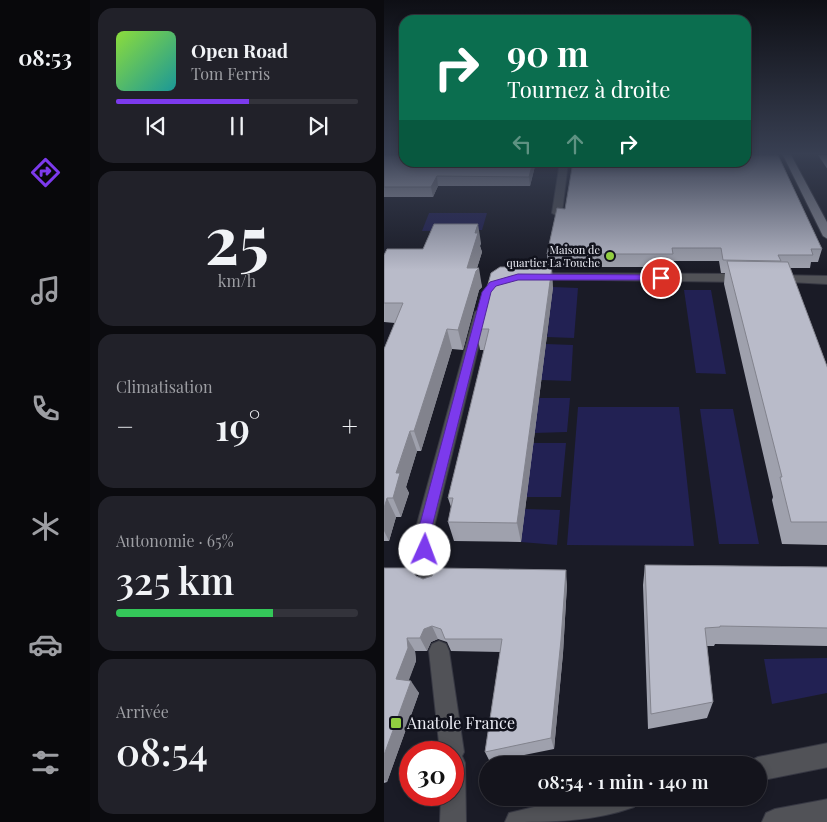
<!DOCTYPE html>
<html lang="fr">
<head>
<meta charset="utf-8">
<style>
  :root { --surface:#14141c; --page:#212129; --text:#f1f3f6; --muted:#9d9ea3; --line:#33333b; --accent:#7c3aed }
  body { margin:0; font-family:"Playfair Display",serif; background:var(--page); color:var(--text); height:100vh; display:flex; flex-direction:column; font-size:19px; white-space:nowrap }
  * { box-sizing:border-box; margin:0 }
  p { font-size:16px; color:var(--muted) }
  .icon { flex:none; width:28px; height:28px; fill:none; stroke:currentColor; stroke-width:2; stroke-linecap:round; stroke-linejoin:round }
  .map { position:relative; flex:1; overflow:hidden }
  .details { display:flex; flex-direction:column; gap:8px; padding:8px; background:#0b0b0f; width:294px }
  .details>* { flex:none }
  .top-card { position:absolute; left:15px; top:15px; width:352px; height:152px; border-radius:15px; box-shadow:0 2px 8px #0003,0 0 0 1px var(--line); background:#0b6e4f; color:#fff; overflow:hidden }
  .speed { position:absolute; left:15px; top:741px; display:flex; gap:10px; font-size:25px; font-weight:700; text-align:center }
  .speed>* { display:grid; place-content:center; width:65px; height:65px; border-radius:50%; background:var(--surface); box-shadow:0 2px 8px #0003,0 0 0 1px var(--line); line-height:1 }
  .speed .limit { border:8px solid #d22; background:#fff; color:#111 }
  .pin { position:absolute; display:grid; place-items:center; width:42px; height:42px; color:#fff; margin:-21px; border:2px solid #fff; border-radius:50%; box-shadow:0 1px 5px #0007 }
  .me { position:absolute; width:55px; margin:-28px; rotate:2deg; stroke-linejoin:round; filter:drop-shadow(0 0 4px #0008) }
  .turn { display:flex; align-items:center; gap:18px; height:105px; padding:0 25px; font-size:22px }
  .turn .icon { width:65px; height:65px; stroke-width:2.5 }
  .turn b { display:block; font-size:35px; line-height:42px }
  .lanes { display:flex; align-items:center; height:48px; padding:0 25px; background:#0003; justify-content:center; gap:25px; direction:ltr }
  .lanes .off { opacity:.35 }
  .big { font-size:38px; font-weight:600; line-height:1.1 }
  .details .widget { flex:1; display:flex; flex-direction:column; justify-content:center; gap:8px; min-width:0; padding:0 18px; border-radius:15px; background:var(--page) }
  .details .dial { align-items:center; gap:0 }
  .dial b { font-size:65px; line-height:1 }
  .song { display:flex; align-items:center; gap:15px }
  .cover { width:60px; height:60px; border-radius:8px; background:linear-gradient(135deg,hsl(90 70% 55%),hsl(180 70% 35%)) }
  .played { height:5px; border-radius:2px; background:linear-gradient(90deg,var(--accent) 55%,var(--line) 55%) }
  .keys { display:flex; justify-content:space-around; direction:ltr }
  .heat { display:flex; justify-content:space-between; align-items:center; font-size:28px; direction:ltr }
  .charge { height:8px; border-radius:4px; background:linear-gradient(90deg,#34c759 65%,var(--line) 0) }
  .trip { position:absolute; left:95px; top:756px; width:288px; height:50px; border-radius:25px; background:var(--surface); box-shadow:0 2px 8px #0003,0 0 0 1px var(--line); font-weight:600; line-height:50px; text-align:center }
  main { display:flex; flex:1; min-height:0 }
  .tabs { display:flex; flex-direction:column; width:90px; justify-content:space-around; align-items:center; background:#08080b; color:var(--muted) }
  .tabs .icon { width:35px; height:35px }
  .tabs .active { color:var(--accent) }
  .tabs b { font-size:22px; color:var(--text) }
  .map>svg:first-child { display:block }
</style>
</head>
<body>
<main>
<nav class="tabs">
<b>08:53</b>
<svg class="icon active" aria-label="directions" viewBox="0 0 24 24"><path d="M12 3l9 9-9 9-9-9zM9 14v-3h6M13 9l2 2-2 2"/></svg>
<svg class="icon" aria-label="music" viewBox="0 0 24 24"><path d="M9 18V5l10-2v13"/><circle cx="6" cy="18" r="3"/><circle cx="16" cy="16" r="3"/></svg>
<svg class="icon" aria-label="phone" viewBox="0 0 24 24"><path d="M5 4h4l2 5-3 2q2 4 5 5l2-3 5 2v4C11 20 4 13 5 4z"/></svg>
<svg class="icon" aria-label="climate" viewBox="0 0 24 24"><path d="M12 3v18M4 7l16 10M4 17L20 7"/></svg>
<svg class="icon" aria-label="car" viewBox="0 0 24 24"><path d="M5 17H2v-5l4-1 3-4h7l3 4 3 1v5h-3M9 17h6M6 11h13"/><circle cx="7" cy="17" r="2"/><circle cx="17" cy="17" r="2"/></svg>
<svg class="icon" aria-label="filters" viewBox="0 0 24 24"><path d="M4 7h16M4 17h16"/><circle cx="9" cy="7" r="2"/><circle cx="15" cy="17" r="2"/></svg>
</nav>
<section class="details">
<div class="widget">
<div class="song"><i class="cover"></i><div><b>Open Road</b><p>Tom Ferris</p></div></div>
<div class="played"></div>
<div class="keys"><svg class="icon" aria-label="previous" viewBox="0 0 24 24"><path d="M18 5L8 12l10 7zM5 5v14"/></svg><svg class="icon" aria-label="pause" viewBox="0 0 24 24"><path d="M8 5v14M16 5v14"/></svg><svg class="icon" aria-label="next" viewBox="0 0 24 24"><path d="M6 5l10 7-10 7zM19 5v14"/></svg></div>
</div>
<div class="widget dial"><b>25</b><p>km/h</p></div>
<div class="widget"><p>Climatisation</p>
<div class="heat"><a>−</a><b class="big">19°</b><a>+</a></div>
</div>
<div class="widget"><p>Autonomie · 65%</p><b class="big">325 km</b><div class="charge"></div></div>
<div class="widget"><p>Arrivée</p><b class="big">08:54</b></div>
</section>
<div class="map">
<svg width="444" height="822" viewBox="0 0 444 822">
  <rect width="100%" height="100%" fill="#1a1b26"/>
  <g fill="#222153">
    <polygon points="45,213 103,213 98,230 38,231"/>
    <polygon points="169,287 194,288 190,338 163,337"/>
    <polygon points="300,290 327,290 342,374 312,373"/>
    <polygon points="162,344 189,345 187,381 157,380"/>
    <polygon points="155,398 186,398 183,432 150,433"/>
    <polygon points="194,407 295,407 310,546 183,545"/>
    <polygon points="316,409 349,409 375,544 335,544"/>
    <polygon points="149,443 182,443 177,497 142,497"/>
    <polygon points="141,509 176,510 173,545 137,542"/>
    <polygon points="443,658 443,693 388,704 380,659"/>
  </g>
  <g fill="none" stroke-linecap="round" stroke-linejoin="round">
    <g stroke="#373843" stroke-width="2">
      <g id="minor">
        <polygon points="176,162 184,162 178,213 173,216 168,213"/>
        <polygon points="148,273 360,274 366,278 360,282 144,279 142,277"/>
        <polygon points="390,275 444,276 444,284 386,281 384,279 386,277"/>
        <polygon points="97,308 103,312 48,535 56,582 53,588 46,591 39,588 36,582 30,535 91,312"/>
        <polygon points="55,641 62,644 65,651 80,752 78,756 81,763 82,822 56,822 57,795 69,795 69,752 56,752 45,651 48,644"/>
        <polygon points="444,743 444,767 374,781 374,765 364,765 366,761 374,757"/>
        <path d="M188,798H253L250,807C209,822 165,822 121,822L125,813Z"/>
        <polygon points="444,799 444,822 378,822 382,813 391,809"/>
      </g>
    </g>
    <g stroke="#373843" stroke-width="2">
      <polygon id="major" points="399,155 407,155 444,224 444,239 439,236"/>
    </g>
    <use href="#minor" fill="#515257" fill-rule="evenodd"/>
    <use href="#major" fill="#858792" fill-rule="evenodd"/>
  </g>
  <g fill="#9fa1ad">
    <polygon points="0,155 152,162 146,186 54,186 49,197 0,197"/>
    <polygon points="434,155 444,155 444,170"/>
    <polygon points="173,208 438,249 434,262 427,262 426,268 406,268 444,369 444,545 398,544 388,500 389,497 340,284 341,273 337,273 335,261 289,261 288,267 164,267 163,254"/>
    <polygon points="97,243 96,246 98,252 93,268 98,287 95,290 79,350 68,349 37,451 33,451 22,487 25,493 17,517 12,517 5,541 0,541 0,349 11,323 0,322 0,255 39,249"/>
    <polygon points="169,287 137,542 70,541 64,522 67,507 64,498 100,350 96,350 92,329"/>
    <polygon points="261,565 444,567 444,646 331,644 330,646 323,646 329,702 323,718 264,729 259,585"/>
    <polygon points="0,568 32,576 39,579 183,584 179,653 170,749 106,762 101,752 116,652 67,651 63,642 54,639 47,642 43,651 31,651 32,661 24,681 35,693 3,782 0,783"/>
  </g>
  <g fill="#82838d">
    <polygon points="149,162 152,162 146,186 145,177"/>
    <polygon points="53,176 54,186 49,197 47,187"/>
    <polygon points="94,224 97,243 96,246 98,252 92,271 95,268 98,287 95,290 79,350 74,330 83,268 91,233"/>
    <polygon points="168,267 169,287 137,542 133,523"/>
    <polygon points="63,329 68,349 37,451 30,431"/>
    <polygon points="26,431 33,451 22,487 25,493 17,517 9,498 12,473"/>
    <polygon points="3,498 12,517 5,541 0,531 0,508"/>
    <polygon points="182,570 183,584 179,653 170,749 167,738"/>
    <polygon points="48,626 54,639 47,642 43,651 36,638 40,629"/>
    <polygon points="23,638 31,651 32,661 21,691 12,679"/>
    <polygon points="27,681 35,693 3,782 0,780 0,755"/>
  </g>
  <g fill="#b9bbc9" stroke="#82838d">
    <polygon points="0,155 20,155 20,162 149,162 145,177 53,176 47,187 0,187"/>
    <polygon points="362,155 394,155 438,249 427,249 429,255 394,255 397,261 339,260 337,248 288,248 289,254 163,254 173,208 181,209 189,162 362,162"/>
    <polygon points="50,224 94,224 91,233 94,233 83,268 95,268 92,271 74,330 63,329 30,431 26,431 12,473 16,473 9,498 3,498 0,508 0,349 19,303 0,303 0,255 3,249 39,249"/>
    <polygon points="343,261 404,262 444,369 444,522 407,522 396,477 398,477"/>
    <polygon points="116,267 168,267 133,523 64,522 69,498 64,498 105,329 92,329 107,273"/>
    <polygon points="261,565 444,567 444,628 336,626 336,627 321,628 329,702 267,714"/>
    <polygon points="0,568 27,568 32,576 39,579 48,576 52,568 182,570 177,640 167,738 101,752 118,639 61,639 57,629 48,626 40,629 36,638 23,638 24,648 12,679 27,681 0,755"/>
  </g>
  <linearGradient id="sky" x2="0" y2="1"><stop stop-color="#0e0f15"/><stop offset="0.57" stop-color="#383f52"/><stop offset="1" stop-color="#383f52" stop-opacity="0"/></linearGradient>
  <rect width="444" height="270" fill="url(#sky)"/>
  <polygon fill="#7c3aed" stroke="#51269a" points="134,274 277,275 281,278 277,280 134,280 112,286 107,292 46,535 48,550 46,554 41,556 36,554 33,535 98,292 106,282"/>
  <g fill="#91cd40" stroke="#11121c" stroke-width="2">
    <circle cx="226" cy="256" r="5"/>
    <rect x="6" y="717" width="12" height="12" rx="2.5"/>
  </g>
  <g text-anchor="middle" stroke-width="5" stroke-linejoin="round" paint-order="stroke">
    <g font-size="11" fill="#ebecf4" stroke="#11121c" text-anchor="end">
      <text x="216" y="254">Maison de<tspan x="216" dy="13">quartier La Touche</tspan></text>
    </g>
    <g font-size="16" fill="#ebecf4" stroke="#11121c" text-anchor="start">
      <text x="23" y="729">Anatole France</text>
    </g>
  </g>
</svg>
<div class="speed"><div class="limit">30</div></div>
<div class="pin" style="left:277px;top:278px;background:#d93025"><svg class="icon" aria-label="arrive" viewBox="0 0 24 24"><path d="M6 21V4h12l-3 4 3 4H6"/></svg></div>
<svg class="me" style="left:41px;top:550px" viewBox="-20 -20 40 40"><circle r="19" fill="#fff"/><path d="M0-13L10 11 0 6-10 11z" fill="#7c3aed"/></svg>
<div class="trip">08:54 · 1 min · 140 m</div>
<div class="top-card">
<div class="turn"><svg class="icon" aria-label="right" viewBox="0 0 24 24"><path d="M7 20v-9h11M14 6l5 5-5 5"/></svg><div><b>90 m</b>Tournez à droite</div></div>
<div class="lanes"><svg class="icon off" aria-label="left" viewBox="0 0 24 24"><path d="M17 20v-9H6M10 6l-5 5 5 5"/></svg><svg class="icon off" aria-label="ahead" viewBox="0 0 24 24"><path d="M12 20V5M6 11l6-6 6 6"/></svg><svg class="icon" aria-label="right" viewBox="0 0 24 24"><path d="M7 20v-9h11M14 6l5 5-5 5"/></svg></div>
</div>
</div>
</main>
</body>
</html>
